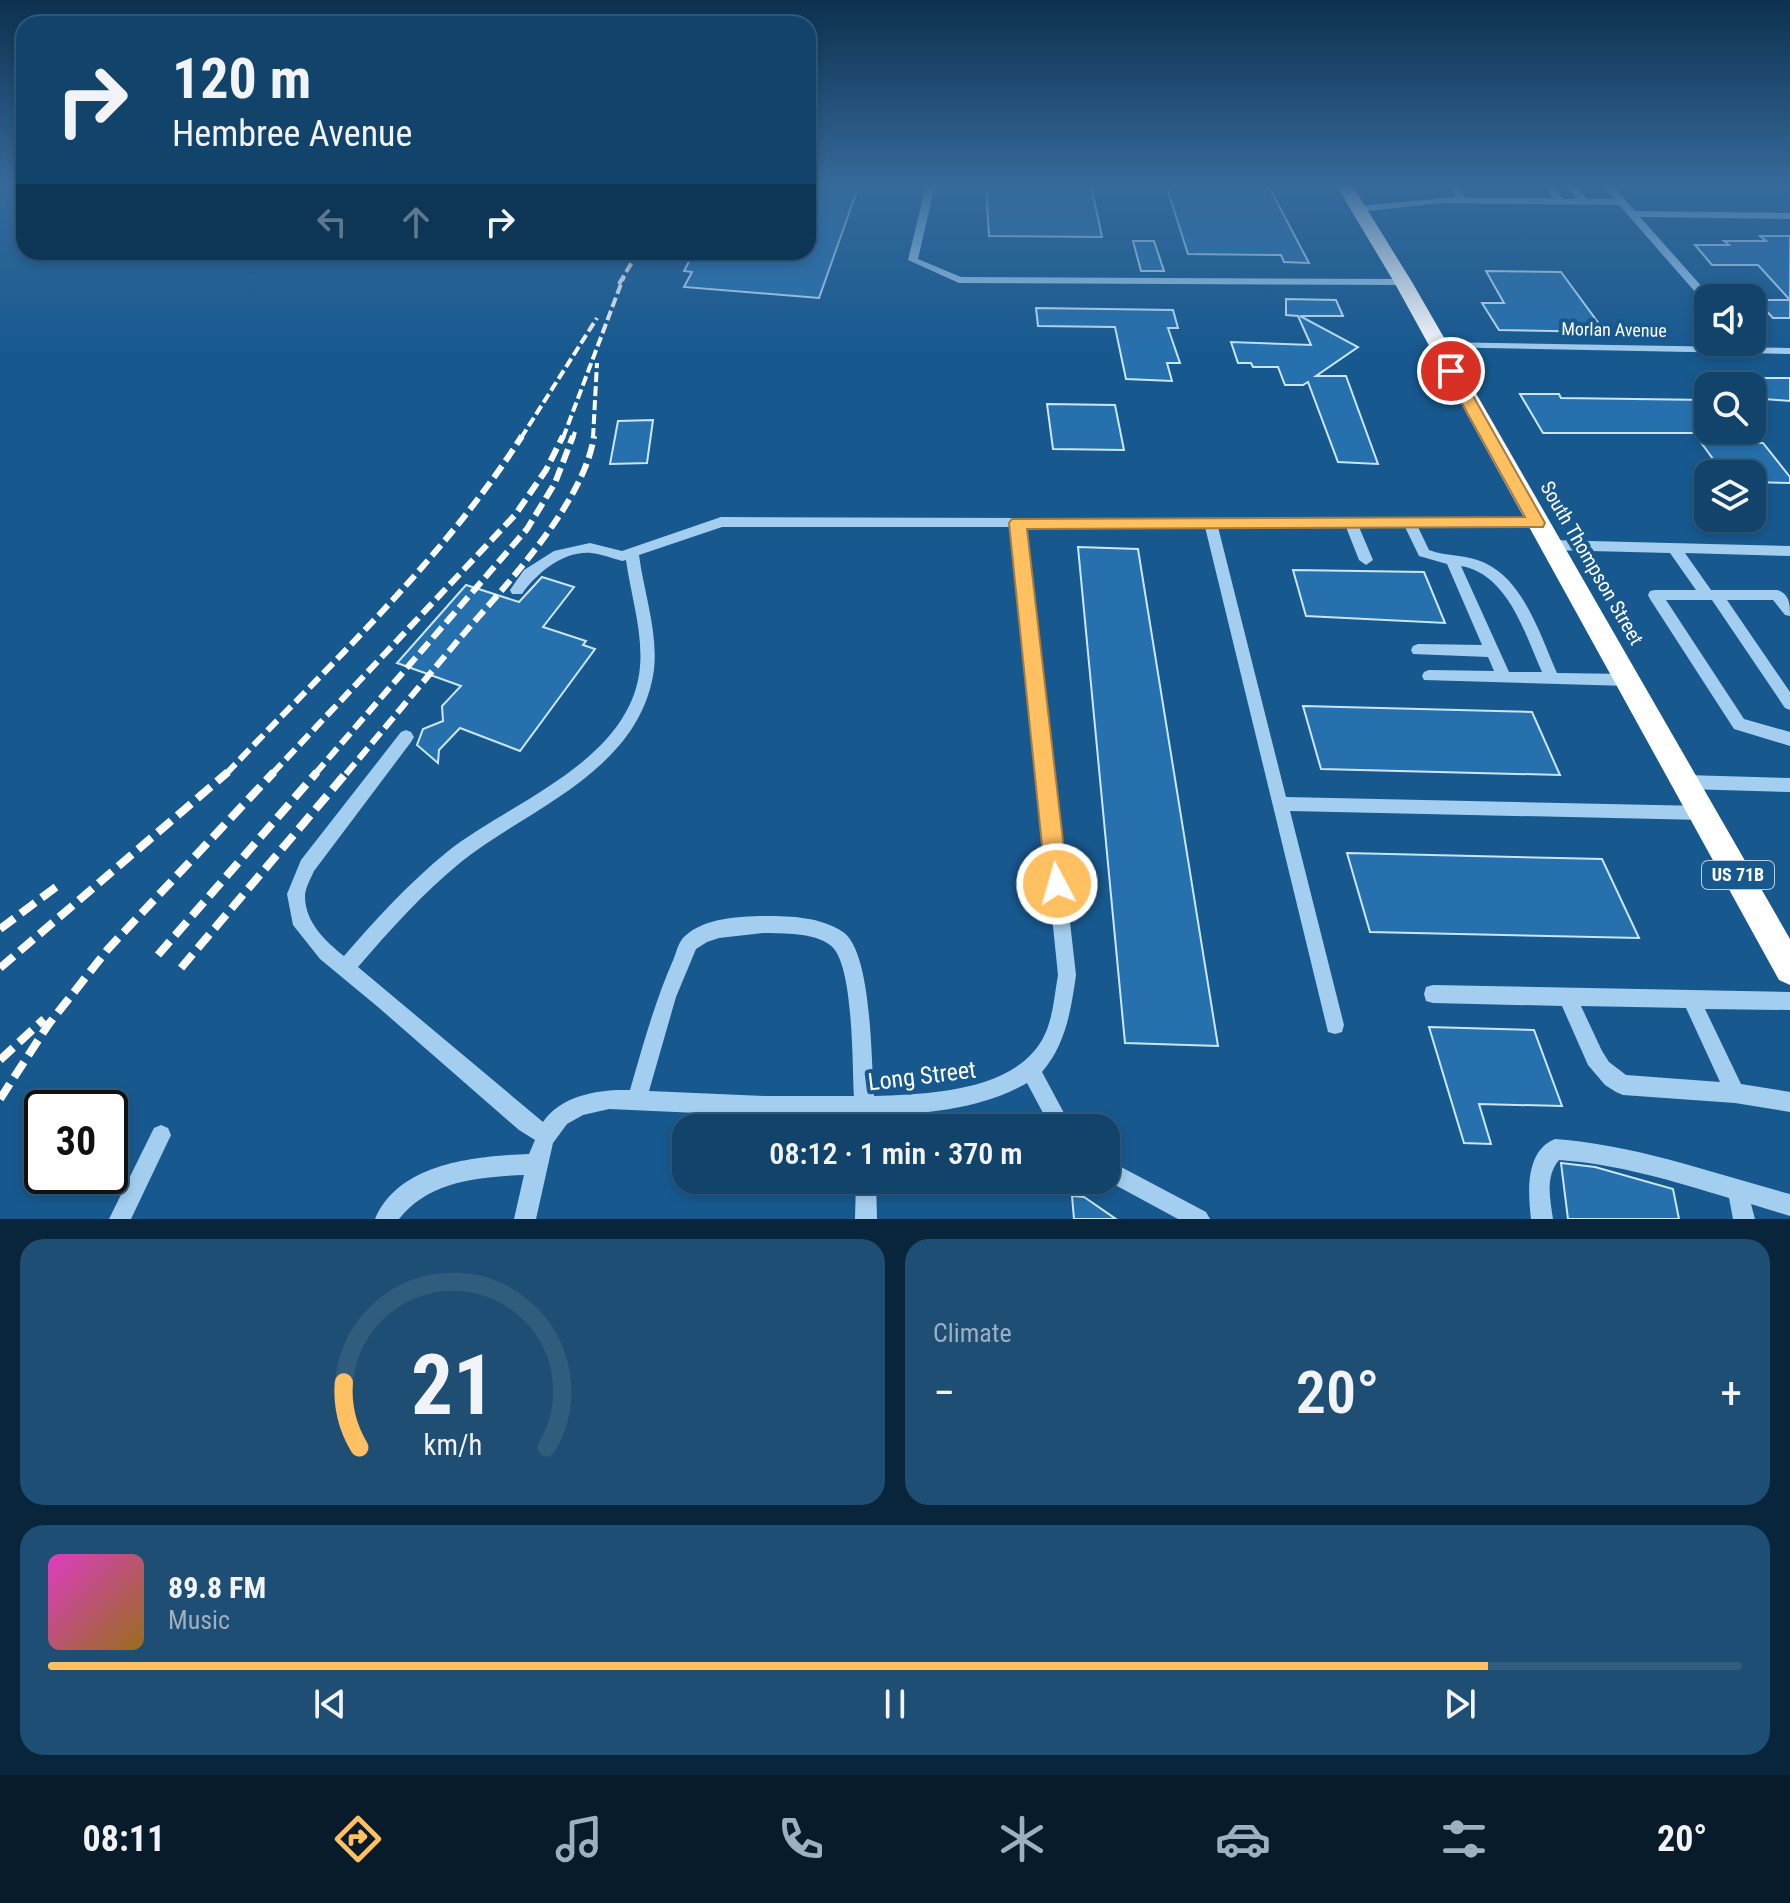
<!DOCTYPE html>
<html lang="en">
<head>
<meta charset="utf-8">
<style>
  :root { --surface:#11436b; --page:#1e4e73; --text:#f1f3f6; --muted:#9cb0c1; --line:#305c7e; --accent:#ffc062 }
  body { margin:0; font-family:"Roboto Condensed",sans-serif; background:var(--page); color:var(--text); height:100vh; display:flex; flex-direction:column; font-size:30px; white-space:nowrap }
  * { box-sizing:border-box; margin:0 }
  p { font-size:26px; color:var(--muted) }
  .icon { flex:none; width:44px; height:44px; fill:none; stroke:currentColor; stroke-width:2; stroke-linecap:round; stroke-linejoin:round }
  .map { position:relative; height:1219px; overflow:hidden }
  .drawer { display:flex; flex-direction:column; gap:20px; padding:20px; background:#09253b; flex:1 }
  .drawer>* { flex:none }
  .top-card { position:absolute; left:16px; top:16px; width:800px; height:244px; border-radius:24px; box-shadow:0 4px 12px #0003,0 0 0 2px var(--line); background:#11436b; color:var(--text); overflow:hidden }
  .buttons { position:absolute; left:1694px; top:284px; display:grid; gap:16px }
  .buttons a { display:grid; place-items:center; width:72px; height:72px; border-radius:16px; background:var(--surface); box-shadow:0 4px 12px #0003,0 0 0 2px var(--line); font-size:40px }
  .speed { position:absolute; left:24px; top:1090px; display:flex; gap:16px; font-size:40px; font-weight:700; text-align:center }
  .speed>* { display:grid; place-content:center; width:104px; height:104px; border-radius:50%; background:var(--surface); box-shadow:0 4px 12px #0003,0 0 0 2px var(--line); line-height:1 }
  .speed .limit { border:4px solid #111; border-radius:12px; background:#fff; color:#111 }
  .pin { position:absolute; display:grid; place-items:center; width:68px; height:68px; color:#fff; margin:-34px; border:4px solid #fff; border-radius:50%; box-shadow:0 2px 8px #0007 }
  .me { position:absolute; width:88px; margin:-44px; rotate:354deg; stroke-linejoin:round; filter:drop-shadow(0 0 6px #0008) }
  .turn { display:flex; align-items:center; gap:28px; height:168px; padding:0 24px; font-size:36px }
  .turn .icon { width:104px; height:104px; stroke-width:2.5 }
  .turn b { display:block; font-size:56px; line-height:68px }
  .lanes { display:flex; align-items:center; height:76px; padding:0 24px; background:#0003; justify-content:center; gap:40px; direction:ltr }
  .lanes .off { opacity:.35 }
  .big { font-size:60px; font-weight:600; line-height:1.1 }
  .drawer .card { flex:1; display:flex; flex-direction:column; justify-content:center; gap:12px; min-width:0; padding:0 28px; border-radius:24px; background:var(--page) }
  .drawer .dial { align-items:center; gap:0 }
  .dial svg { height:208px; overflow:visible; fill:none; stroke:var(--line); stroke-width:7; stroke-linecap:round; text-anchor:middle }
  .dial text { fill:var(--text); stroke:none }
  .song { display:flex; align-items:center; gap:24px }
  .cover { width:96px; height:96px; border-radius:12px; background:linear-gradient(135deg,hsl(310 70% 55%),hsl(40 70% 35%)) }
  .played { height:8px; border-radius:4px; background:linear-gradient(90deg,var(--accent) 85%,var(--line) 85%) }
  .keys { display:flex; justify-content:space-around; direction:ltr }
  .heat { display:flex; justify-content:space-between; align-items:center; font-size:44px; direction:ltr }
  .drawer .tiles { flex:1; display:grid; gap:20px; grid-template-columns:1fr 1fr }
  .card:last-child { grid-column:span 2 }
  .trip { position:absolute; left:672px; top:1114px; width:448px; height:80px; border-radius:24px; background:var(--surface); box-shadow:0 4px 12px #0003,0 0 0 2px var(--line); font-weight:600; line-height:80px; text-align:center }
  .menu { display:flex; height:128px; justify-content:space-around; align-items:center; background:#071b2b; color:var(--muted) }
  .menu .icon { width:56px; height:56px }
  .menu .active { color:var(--accent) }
  .menu b { font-size:36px; color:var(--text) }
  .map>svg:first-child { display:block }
</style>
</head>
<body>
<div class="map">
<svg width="1790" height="1219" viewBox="0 0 1790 1219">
  <rect width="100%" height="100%" fill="#17598f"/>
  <g fill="#2671ad" stroke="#cae6fb" stroke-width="2">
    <polygon points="808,185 859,185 819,298 684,287 692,272 684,271 694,252 808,252"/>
    <polygon points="986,185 1091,185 1102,237 989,236"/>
    <polygon points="1166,185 1268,185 1309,263 1284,262 1281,255 1188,254"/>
    <polygon points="1760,236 1790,236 1790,300 1758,265 1712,265 1695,245 1729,245 1724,241 1766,241"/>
    <polygon points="1133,241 1154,241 1164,271 1141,271"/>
    <polygon points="1486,271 1561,272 1605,332 1499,330 1482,303 1504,303"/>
    <polygon points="1286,299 1336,300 1343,316 1300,316 1358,347 1316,376 1346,376 1378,464 1338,462 1308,382 1303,385 1285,385 1278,367 1253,367 1251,363 1238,363 1231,342 1311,345 1298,316 1286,315"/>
    <polygon points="1756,300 1790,300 1790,318 1773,318"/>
    <polygon points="1036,308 1173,310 1178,328 1168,328 1180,363 1167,363 1172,381 1126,379 1115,327 1038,326"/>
    <polygon points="1752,378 1790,378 1790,401 1752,398"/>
    <polygon points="1520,394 1559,394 1561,398 1708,400 1708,430 1729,430 1739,443 1763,443 1790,477 1790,483 1752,482 1752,474 1724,474 1694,433 1543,433"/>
    <polygon points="1047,404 1115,405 1124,450 1053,449"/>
    <polygon points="653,420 647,463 610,464 618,421"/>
    <polygon points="1078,547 1138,549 1218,1046 1125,1043"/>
    <polygon points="1293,570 1424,572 1445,623 1306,616"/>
    <polygon points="542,577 574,587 543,627 586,641 583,645 595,649 520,751 460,728 439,750 438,763 417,745 423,729 443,721 442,706 461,686 397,663 466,585 519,602"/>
    <polygon points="1303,706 1532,712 1560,775 1321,769"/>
    <polygon points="1347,853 1602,859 1639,938 1370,932"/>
    <polygon points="1429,1027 1534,1030 1562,1106 1479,1104 1491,1144 1464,1143"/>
    <polygon points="1561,1163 1595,1167 1673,1189 1679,1219 1568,1219"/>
    <polygon points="1072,1196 1084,1197 1116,1219 1074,1219"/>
  </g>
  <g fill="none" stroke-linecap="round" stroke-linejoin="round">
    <g fill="#a4ceef" fill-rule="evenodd">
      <polygon points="926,185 935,185 918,259 961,277 1403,279 1408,282 1403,285 959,283 908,260"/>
      <polygon points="1449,185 1458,185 1465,198 1553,198 1543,185 1552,185 1563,199 1577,199 1566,185 1575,185 1587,199 1615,199 1603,185 1612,185 1635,211 1790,213 1790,219 1640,217 1712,298 1708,298 1708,303 1704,302 1619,205 1440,203 1359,212 1354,209 1359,206 1456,197"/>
      <polygon points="1437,342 1790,348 1790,354 1433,347 1432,345"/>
      <path d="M721,517L1542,520L1543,523L1542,526L1537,528L1418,527L1429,550C1447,557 1467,554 1485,563C1524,581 1540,635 1557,673L1628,674L1633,676L1635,680L1633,684L1628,686L1424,680L1422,676L1424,672L1429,670L1494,671L1488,657L1413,654L1411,650L1413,646L1418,644L1482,645L1447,564L1419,556L1405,527H1359L1373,560L1366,565L1359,560L1346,527H1218L1286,797L1703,806L1709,808L1711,813L1709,818L1703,820L1290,811L1344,1025L1342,1032L1335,1034L1328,1032L1205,527H1025L1076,975C1071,1010 1066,1044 1042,1072L1072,1128H1051L1027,1083C982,1109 927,1114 875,1115L876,1128H856L855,1116H765L609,1109L583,1115L567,1124L553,1143L536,1219H514L524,1175C478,1177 429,1181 399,1219H375C399,1162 477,1156 529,1154L535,1140L519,1130L378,1007L320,959L293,925L287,894L301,860L401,732L406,730L411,732L414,737L411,742L314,871C311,878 305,888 305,896C305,922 325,941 344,956C376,919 409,883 447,852C510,802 624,764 639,675C645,637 631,597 626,560L622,561C612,558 601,554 591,553C563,551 537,573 522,594H512L510,590L524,570L554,551L590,543L622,551ZM722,527H1012L1058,975C1054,997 1053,1021 1042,1040C1012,1092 927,1094 874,1096C871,1060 872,952 843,932C821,917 791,916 766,916C741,916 704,918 685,936C679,941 677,950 674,958C655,1001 643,1045 630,1090C600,1089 561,1095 543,1122L358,967C390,930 423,893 461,862C529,808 635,773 653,676C660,637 644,594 639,555ZM1461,566C1508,574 1525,634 1542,672H1509ZM763,933C784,934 813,932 830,945C854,961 852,1066 854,1096H765L649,1091L676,997L696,949L707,942L719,938Z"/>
      <path d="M1550,540L1790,546V556L1685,553L1711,590H1777C1790,594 1790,605 1790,616L1785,615L1773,600H1727L1790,692V710L1785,708L1712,600H1666L1744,719L1790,732V746L1734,729L1650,599L1648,595L1650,591L1655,590H1696L1670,553L1550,550L1543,545Z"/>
      <polygon points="1686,775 1790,778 1790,792 1686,789 1680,787 1678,782 1680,777"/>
      <path d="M1433,985L1790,992V1010L1705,1009L1741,1084L1790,1092V1112L1735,1103L1623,1095L1616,1092L1605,1085L1588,1065L1562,1006L1433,1003L1426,1001L1424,994L1426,987ZM1581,1006L1686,1008L1720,1082L1626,1075L1609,1062L1602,1051Z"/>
      <polygon points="161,1125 168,1128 171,1135 131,1219 109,1219 154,1128"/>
      <path d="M1555,1139C1636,1145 1712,1173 1790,1194V1216L1751,1204L1755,1219H1733L1729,1198C1673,1181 1618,1164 1559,1160C1545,1177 1550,1198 1553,1219H1531C1528,1192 1525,1151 1555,1139Z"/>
      <polygon points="1106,1159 1206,1212 1210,1219 1178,1219 1106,1180"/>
      <polygon points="856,1180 876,1180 877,1219 855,1219"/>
    </g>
    <polygon fill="#fff" fill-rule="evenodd" points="1336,185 1352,185 1412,282 1790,939 1790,985 1779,980 1394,282"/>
    <g stroke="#fff" stroke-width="4" stroke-dasharray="10 4" stroke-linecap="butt">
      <polyline points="619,284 638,252"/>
      <polyline points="521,438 597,318"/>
      <polyline points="563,438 624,276"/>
      <polyline points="573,438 575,432"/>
      <polyline points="593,438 597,363"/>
    </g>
    <g stroke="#fff" stroke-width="6" stroke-dasharray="14 6" stroke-linecap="butt">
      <path d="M226,774C327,667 443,560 522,436"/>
      <polyline points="272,774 515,515 546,470 563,436"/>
      <polyline points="315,774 527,529 555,483 573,436"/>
      <path d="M346,774C384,729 422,683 460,638C504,587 584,504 594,436"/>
    </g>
    <g stroke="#fff" stroke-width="8" stroke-dasharray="18 8" stroke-linecap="butt">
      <polyline points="0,929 56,887"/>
      <polyline points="158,955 317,772"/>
      <polyline points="0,968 228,772"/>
      <polyline points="181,968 347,772"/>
      <polyline points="0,1060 44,1019"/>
      <polyline points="0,1099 48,1025 108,949 274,772"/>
    </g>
  </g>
  <linearGradient id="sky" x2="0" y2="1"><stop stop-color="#0d314f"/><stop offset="0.52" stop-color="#366a9b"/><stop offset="1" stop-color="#366a9b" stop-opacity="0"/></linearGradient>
  <rect width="1790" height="356" fill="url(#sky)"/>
  <polygon fill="#ffc062" stroke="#a67d40" stroke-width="2" points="1451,366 1459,371 1545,523 1543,527 1027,529 1068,884 1065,892 1057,895 1049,892 1046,884 1009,523 1012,519 1525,517 1444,371"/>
  <g text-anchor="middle" stroke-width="8" stroke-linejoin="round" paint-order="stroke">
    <g font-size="18" fill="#fff" stroke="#17598f">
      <text transform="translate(1614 330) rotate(1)" y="6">Morlan Avenue</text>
    </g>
    <rect fill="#17598f" stroke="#b9cddd" stroke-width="2" x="1702" y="861" width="72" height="28" rx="6"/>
    <g font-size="18" font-weight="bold" fill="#fff">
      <text x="1738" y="881">US 71B</text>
    </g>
    <g font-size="20" fill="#fff" stroke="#17598f">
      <text transform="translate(1592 563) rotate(60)" y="7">South Thompson Street</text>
    </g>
    <g font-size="24" fill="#fff" stroke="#17598f">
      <text transform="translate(922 1076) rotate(-7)" y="8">Long Street</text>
    </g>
  </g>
</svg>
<div class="buttons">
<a><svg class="icon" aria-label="sound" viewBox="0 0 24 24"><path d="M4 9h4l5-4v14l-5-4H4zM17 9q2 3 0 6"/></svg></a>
<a><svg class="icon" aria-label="search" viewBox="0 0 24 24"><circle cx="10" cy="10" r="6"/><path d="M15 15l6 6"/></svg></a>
<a><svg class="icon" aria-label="layers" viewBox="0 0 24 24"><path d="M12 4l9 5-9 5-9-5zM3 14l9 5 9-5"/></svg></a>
</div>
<div class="speed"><div class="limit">30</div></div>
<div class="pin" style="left:1451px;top:371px;background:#d93025"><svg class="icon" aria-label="arrive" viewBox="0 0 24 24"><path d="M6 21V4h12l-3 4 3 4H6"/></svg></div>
<svg class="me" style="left:1057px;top:884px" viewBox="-20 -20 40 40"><circle r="17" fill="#ffc062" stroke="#fff" stroke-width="3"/><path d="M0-11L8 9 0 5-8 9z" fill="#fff"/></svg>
<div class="trip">08:12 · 1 min · 370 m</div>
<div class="top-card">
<div class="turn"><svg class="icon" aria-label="right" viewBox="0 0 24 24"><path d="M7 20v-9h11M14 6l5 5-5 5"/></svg><div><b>120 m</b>Hembree Avenue</div></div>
<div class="lanes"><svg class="icon off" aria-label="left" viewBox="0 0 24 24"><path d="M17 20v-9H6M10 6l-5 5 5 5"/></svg><svg class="icon off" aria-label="ahead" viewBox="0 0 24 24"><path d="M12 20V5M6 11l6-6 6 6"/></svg><svg class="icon" aria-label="right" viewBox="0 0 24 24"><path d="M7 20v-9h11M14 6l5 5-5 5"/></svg></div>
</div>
</div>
<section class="drawer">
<div class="tiles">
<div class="card dial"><svg viewBox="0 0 100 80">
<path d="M14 69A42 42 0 1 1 86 69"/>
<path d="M14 69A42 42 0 0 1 8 44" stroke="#ffc062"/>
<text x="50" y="56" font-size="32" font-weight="700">21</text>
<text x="50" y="72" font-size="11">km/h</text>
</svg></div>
<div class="card"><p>Climate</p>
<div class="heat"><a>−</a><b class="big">20°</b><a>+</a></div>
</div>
<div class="card">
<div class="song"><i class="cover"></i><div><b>89.8 FM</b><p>Music</p></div></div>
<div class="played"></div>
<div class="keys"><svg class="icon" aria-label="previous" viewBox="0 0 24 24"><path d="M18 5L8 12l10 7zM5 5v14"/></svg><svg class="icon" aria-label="pause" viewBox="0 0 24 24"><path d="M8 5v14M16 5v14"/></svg><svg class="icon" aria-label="next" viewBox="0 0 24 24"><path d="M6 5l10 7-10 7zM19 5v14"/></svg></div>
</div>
</div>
</section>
<nav class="menu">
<b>08:11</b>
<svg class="icon active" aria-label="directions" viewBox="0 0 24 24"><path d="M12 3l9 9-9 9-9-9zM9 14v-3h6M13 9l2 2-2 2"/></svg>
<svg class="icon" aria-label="music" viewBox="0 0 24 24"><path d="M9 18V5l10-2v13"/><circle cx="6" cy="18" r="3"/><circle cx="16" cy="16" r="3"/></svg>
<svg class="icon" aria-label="phone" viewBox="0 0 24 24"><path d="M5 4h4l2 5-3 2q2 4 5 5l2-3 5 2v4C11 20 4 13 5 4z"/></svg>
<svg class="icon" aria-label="climate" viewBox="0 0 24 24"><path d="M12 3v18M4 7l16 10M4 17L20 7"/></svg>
<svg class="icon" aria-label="car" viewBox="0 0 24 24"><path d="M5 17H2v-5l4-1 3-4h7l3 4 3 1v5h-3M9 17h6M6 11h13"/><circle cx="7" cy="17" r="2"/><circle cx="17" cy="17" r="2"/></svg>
<svg class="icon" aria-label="filters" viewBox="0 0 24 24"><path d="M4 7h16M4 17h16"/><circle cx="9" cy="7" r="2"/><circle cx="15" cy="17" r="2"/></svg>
<b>20°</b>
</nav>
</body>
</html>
